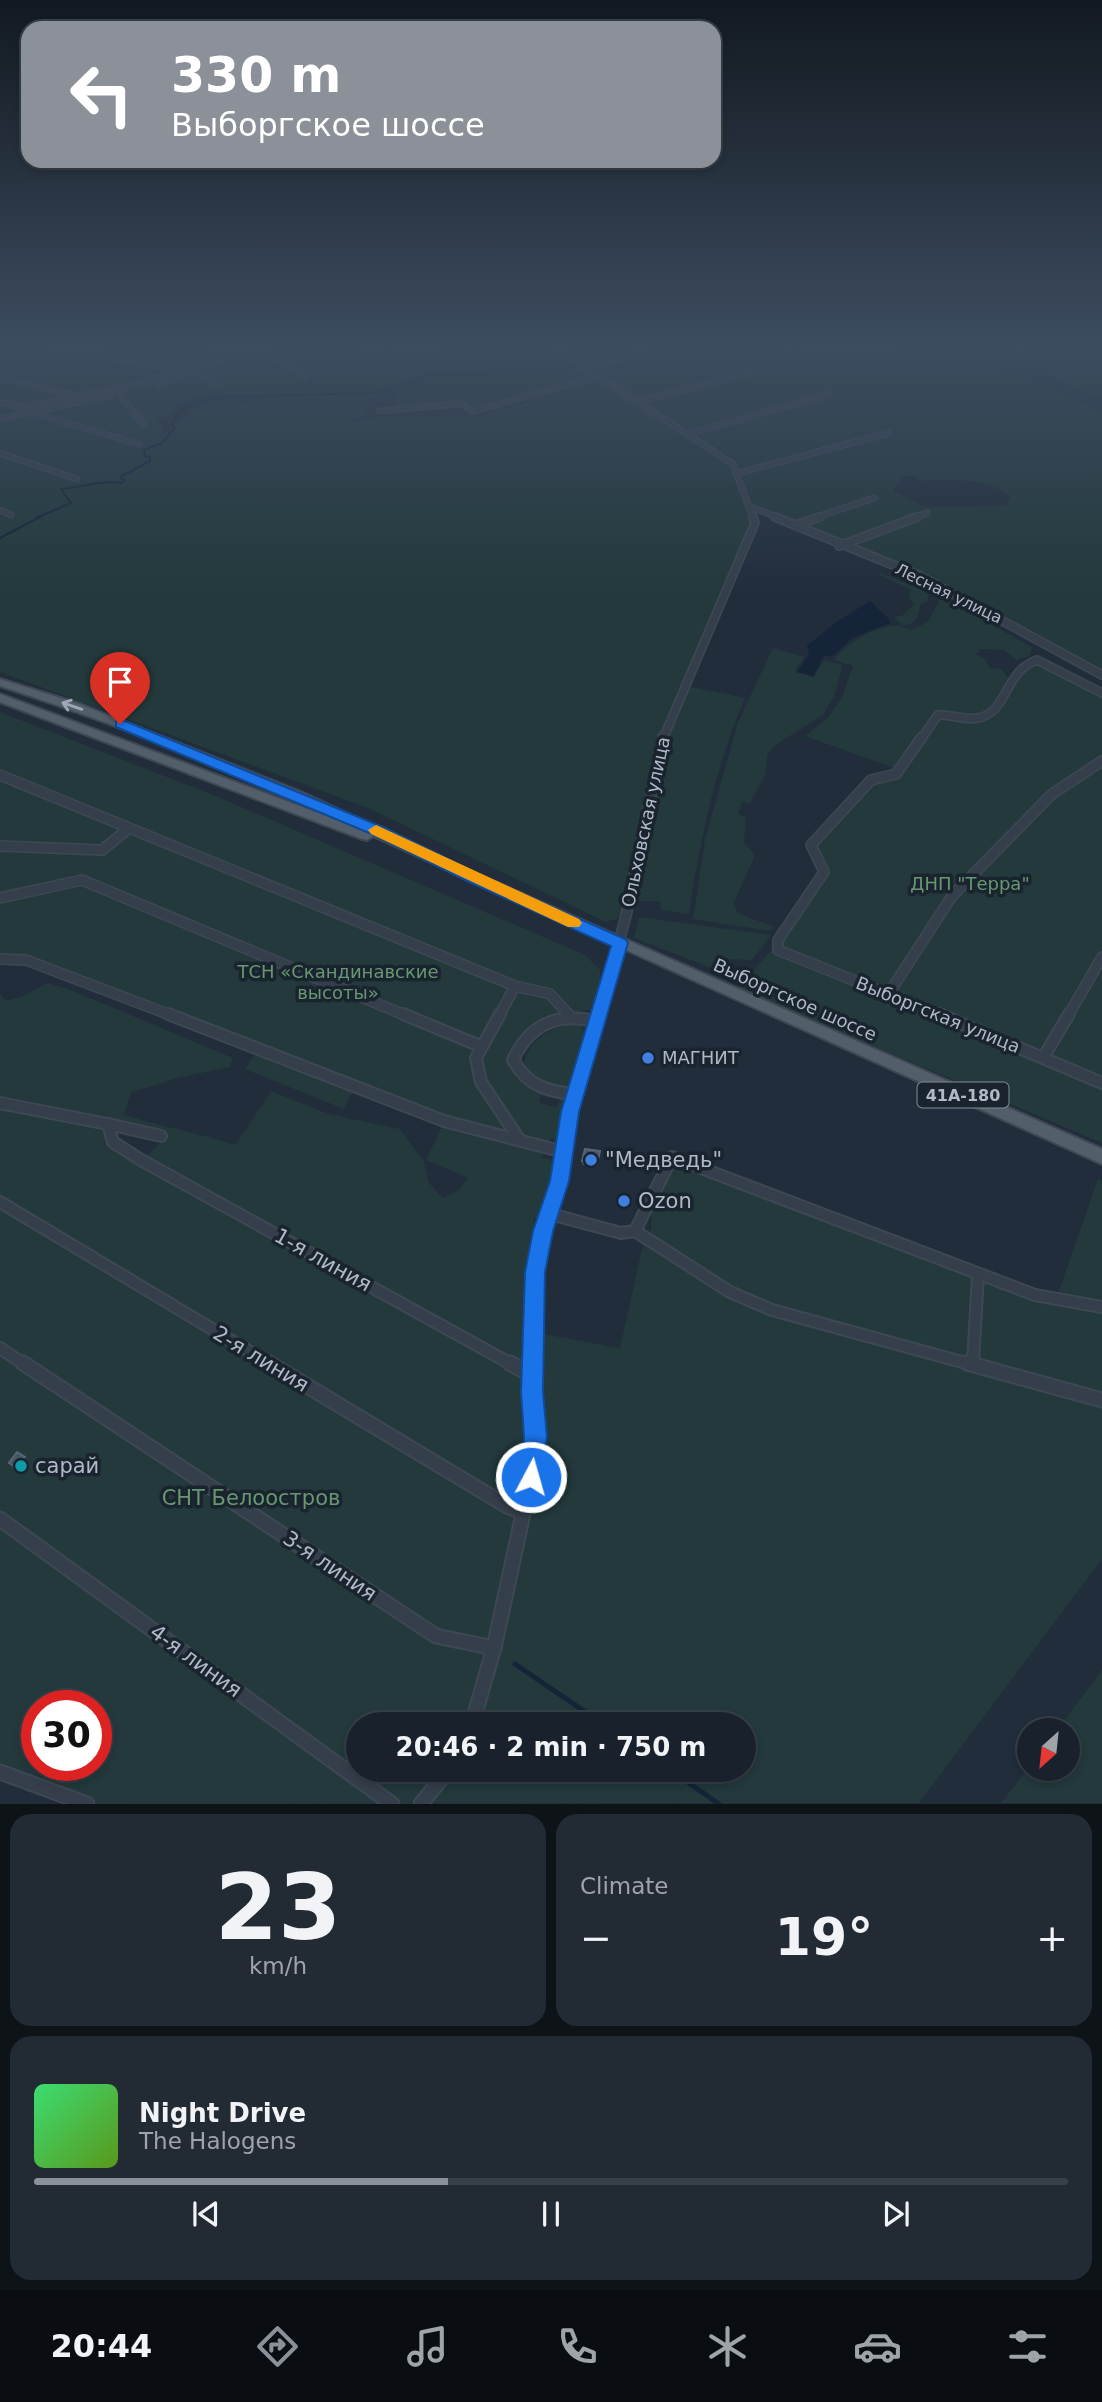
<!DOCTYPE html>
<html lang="en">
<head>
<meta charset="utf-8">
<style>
  :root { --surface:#19222c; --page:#222a34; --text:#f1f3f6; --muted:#9fa4a9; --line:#373f48; --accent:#8c9099 }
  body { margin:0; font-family:"DejaVu Sans",sans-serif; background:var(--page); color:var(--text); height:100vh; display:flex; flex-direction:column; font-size:26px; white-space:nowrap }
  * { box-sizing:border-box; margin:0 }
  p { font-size:23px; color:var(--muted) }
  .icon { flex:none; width:38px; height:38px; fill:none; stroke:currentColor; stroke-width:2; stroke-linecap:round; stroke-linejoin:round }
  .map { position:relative; height:1804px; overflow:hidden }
  .panel { display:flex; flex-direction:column; gap:10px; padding:10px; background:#0e1318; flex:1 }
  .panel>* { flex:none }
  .hud { position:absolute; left:21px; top:21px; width:700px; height:147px; border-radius:21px; box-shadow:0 4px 10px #0003,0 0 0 2px var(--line); background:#8c9099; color:#fff; overflow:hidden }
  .needle { width:46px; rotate:207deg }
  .buttons { position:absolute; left:1017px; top:1718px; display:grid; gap:14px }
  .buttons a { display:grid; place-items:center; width:63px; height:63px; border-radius:50%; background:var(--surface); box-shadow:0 4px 10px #0003,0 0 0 2px var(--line); font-size:35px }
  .speed { position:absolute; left:21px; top:1690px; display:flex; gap:14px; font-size:35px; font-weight:700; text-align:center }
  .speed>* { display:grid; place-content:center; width:91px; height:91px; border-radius:50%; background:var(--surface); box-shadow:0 4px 10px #0003,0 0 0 2px var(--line); line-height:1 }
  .speed .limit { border:10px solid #d22; background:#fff; color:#111 }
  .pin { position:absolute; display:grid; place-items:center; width:60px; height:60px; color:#fff; margin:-72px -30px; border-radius:50% 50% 50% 0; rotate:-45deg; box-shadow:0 0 7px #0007 }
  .pin .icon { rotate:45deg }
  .me { position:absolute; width:77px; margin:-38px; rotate:6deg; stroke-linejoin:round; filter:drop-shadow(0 0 5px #0008) }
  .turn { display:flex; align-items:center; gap:24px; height:147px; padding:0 35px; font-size:32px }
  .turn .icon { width:91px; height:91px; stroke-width:2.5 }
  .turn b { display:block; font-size:49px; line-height:60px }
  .big { font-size:52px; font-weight:800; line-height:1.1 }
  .panel .widget { flex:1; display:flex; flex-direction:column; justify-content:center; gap:10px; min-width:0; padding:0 24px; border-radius:21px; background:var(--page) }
  .panel .dial { align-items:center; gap:0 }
  .dial b { font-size:91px; line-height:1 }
  .song { display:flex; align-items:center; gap:21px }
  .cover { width:84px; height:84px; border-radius:10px; background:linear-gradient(135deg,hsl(140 70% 55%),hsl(90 70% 35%)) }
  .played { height:7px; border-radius:4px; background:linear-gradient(90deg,var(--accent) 40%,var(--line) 40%) }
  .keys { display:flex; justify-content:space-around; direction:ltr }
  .heat { display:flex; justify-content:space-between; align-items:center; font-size:38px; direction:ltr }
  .panel .tiles { flex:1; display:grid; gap:10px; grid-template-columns:1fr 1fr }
  .widget:last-child { grid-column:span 2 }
  .trip { position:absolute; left:346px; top:1712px; width:410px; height:70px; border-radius:35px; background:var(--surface); box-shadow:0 4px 10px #0003,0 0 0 2px var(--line); font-weight:800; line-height:70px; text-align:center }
  .tab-bar { display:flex; height:112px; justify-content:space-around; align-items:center; background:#0a0e12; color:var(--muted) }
  .tab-bar .icon { width:49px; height:49px }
  .tab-bar .selected { color:var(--accent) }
  .tab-bar b { font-size:32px; color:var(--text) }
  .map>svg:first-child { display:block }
</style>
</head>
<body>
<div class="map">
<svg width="1102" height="1804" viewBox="0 0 1102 1804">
  <rect width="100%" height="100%" fill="#212d3b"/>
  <g fill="#23393c" fill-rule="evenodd">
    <path d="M0,343H485L515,360L519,370L558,371L582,365L543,344L934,343L1102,411V675L918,575L772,516L753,513L755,522L686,686L745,698C715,766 700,841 689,914L662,910L659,901H630L626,916L606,922L368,808L0,672ZM560,386L566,391L479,416H386L338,423L368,415L366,410L374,393L390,390L395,393V410L467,401L476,410ZM222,391L233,397L266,396C249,410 230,398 211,403C195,407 173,423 165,434L157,419L167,416L180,402ZM904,476H916L919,481C948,480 988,476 1010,497L1007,506L924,507L893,491Z"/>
    <polygon points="965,343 1102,343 1102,398"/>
    <path d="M882,573L928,593V601L921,604C918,615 916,627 902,625L894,617L903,615L915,603L909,599L911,590L878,574Z"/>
    <path d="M941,597L1032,647L1030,656L1017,660L1004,650L980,649L976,655L983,657L990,668L1001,669L1009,678L1028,661L1039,659L1102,693V1143L737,988L778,943L824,872L811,845L871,780L897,769L805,736L828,718L842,697L853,666L834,660C845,642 892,615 910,630L928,622Z"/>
    <polygon points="773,648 804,657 795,672 814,677 824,660 843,665 834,696 823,715 775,745 767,755 766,773 750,803 742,802 738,814 746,817 744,843 753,852 754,858 733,904 739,914 773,926 770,931 693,919 705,840 738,722"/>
    <path d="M0,712L216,796L585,955L600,970V997L592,1010C555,1013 522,1019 510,1059L542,1090L539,1102L556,1108L562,1095L568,1098L560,1142L551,1138L541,1158L555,1160C555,1181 549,1200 540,1219L534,1218V1227L541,1228L532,1332L620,1348L642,1249L651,1230L652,1194L672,1157L1056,1299L1098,1179L1102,1181V1559L919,1803L74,1804L0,1772V994L6,1001L24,996L47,983L66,988L233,1058L230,1067L177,1078L131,1093L124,1115C161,1126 198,1133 235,1145L271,1091L329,1114L400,1129L424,1162L429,1183L443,1198L459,1190L468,1178L426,1160L444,1122L355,1087L344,1109L245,1069L257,1051L55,970L0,959ZM107,1124L167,1137L142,1160L114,1142ZM37,1706H96V1766H37ZM359,1724H744V1769H359Z"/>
    <polygon points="639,917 771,935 752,960 723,959 722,972 634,938"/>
    <path d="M580,1023L584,1032L570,1089L561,1091L522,1072C525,1040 551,1026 580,1023Z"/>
    <polygon points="1102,1670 1102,1803 1001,1803 1029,1767 1029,1769 1068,1769 1068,1731 1056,1731"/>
  </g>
  <polygon fill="#152438" points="870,601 889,619 890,623 852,638 834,655 824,656 813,676 797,672 809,654 807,646 835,623"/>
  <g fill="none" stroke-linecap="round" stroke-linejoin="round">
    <g stroke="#152438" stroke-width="2">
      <polyline points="586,359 610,353 623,354 638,343"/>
      <path d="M36,518L71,503L61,489C83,487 100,480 122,483L124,480L120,477L150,461V456L145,457L144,450L162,443L175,427L172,424C179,407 198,400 215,397L376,393L434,374L470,375L531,367"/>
    </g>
    <polyline stroke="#152438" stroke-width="2.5" points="0,538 40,517"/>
    <g stroke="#152438" stroke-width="5">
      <polyline points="515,1664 603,1724"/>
      <polyline points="669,1769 719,1804"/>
    </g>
    <g stroke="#3e4854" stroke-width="7">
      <g id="street-far4">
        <polyline points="36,343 176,370"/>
        <polyline points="213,343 229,348"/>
        <polyline points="361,343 385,358 440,343"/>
        <polyline points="547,343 733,464 753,518"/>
        <polyline points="782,343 887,353"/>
        <polyline points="257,348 279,343"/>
        <polyline points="586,367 634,354 649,343"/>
        <polyline points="194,370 219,385"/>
        <polyline points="0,378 73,395"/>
        <polyline points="159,384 244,351"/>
        <polyline points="119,394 144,425"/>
        <polyline points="0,402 24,408"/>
        <polyline points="636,402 748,373"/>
        <polyline points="26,407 143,383 243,345 256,344 304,377"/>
        <polyline points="379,411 457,404 465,405 472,412 599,376"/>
        <polyline points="34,413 139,444"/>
        <polyline points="0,419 111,395"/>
        <polyline points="688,434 830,394"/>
        <polyline points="0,453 77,479"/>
        <polyline points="738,473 889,433"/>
        <polyline points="751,507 779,518"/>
        <polyline points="0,510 11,515"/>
        <polyline points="814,518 874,498"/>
        <polyline points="913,518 927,513"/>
      </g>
    </g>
    <g stroke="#3e4854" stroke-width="10">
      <g id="street-far3">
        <polyline points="775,517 918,575 1102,675"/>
        <polyline points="795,525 820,517"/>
        <polyline points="839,546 917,517"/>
        <polyline points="663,739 755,523 753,517"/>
        <path d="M921,739L938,715C952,714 968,722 982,717C1008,709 1005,671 1037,660L1102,693"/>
      </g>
    </g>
    <g stroke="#3e4854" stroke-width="12">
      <g id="street-far2">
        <polyline points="922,737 896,774 871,780 811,845 824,872 778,940 778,950 943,1016"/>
        <polyline points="0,775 515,986 550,994 569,1015"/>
        <polyline points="0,846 102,850 128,829"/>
        <polyline points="0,898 82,880 407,1016"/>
        <polyline points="0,959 26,960 173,1016"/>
        <polyline points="889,993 952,896 1052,794 1102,761"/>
        <polyline points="499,1016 515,986"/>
        <polyline points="598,1016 626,916 663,737"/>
        <polyline points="1068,1016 1102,957"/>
      </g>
    </g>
    <g stroke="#3e4854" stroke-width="14">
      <g id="street-far1">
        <polyline points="168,1014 444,1121 564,1152"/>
        <polyline points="403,1014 480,1046"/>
        <polyline points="500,1014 476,1058 481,1082 519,1139"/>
        <polyline points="939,1014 1102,1083"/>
        <polyline points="1043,1058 1069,1014"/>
        <path d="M575,1094C547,1092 527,1085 513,1060C529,1025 557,1012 595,1021"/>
        <polyline points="0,1103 108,1124 113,1142 141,1160 513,1365"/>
        <polyline points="108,1124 161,1136"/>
        <polyline points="0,1202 272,1365"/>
        <polyline points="550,1214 621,1233 635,1231 730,1292 772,1310 973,1365"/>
        <polyline points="635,1231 672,1157 1035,1295 1102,1307"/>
        <polyline points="0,1348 25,1365"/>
        <polyline points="973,1363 978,1275"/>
        <polyline points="533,1365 535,1272 543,1231 559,1181 570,1112 598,1014"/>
      </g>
    </g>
    <g stroke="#3e4854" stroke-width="17">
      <g id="street">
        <polyline points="23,1363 436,1636 494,1648"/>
        <polyline points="269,1363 507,1506 523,1512"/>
        <polyline points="510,1363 533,1376"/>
        <polyline points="967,1363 1102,1400"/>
        <polyline points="0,1519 392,1804"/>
        <polyline points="472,1724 494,1648 531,1477 535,1437 533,1363"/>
        <polyline points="0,1772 87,1804"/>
        <polyline points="421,1804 449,1769"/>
      </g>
    </g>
    <g stroke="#3e4854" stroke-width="4">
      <path id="primary" d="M0,679L80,704L301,792L477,874L1102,1149V1164L373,836L367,840L362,839L0,702V694L345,823C233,770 117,724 0,686Z"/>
    </g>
    <use href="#street-far4" stroke="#353f4b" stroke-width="5"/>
    <use href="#street-far3" stroke="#353f4b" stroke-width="7"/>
    <use href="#street-far2" stroke="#353f4b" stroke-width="9"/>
    <use href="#street-far1" stroke="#353f4b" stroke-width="10"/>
    <use href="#street" stroke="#353f4b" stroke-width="13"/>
    <use href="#primary" fill="#535e6b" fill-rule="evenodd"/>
  </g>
  <g fill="#3c495a">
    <polygon points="600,1155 596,1167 582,1165 582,1161"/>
    <polygon points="25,1457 29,1463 21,1473 13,1469 9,1463"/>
  </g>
  <polygon fill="#2c3949" points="25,1457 29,1463 21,1473 16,1467"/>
  <g fill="#485566" stroke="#586575" stroke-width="2">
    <polygon points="585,1149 600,1151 597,1164 582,1161"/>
    <polygon points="17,1452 25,1457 16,1467 9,1463"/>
  </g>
  <defs><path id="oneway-shaft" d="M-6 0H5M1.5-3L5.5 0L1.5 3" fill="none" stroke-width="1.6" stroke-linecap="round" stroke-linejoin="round" transform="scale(1.75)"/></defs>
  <use stroke="#9da7b5" href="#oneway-shaft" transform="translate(72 706) rotate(-161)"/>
  <linearGradient id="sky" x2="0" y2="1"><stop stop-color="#121920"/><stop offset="0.58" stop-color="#3d4c60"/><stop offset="1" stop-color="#3d4c60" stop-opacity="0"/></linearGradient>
  <rect width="1102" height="595" fill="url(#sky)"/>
  <polygon fill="#1a73e8" stroke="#114b97" stroke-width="2" points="116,721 125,721 385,828 478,874 625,939 628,943 579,1112 569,1181 553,1231 545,1272 543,1392 547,1437 539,1486 531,1489 523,1486 519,1477 524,1437 521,1392 525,1272 533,1231 550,1181 561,1112 611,946 467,881 374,835 116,727"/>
  <polygon fill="#f59e0b" points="376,825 579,919 582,923 579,927 568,927 371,834 368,830"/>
  <g fill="#3f7fe0" stroke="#1a242f" stroke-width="2.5">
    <circle cx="648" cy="1058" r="7"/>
    <circle cx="591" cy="1160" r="7"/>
    <circle cx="624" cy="1201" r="7"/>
  </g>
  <circle fill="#0f9aa8" stroke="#1a242f" stroke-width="2.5" cx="21" cy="1466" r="7"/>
  <g text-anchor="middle" stroke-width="7" stroke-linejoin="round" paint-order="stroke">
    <g font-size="16" fill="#b0b9c7" stroke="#1a242f">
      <text transform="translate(949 593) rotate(26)" y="6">Лесная улица</text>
    </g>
    <rect fill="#1a242f" stroke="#838c99" stroke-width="2" x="917.5" y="1082.5" width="91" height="25" rx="5"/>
    <g font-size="16" font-weight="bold" fill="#b0b9c7">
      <text x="963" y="1101">41А-180</text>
    </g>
    <g font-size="18" fill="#b0b9c7" stroke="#1a242f">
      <text transform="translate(646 822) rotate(-78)" y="6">Ольховская улица</text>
      <text transform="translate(795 1000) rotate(24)" y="6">Выборгское шоссе</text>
      <text transform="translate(938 1015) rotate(22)" y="6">Выборгская улица</text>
    </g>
    <g font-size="18" fill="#679871" stroke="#1a242f">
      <text x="970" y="890">ДНП "Терра"</text>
      <text x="338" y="978">ТСН «Скандинавские<tspan x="338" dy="21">высоты»</tspan></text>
    </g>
    <g font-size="18" fill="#b0b9c7" stroke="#1a242f" text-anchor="start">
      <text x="662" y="1064">МАГНИТ</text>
    </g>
    <g font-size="21" fill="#b0b9c7" stroke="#1a242f" text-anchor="start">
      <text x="605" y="1167">"Медведь"</text>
      <text x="638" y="1208">Ozon</text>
      <text x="35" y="1473">сарай</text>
    </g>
    <g font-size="21" fill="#b0b9c7" stroke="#1a242f">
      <text transform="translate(323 1260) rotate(29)" y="7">1-я линия</text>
      <text transform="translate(261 1359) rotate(31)" y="7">2-я линия</text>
      <text transform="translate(330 1566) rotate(34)" y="7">3-я линия</text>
      <text transform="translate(196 1661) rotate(36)" y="7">4-я линия</text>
    </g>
    <g font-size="21" fill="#679871" stroke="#1a242f">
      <text x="251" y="1505">СНТ Белоостров</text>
    </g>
  </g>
</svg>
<div class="buttons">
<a><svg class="needle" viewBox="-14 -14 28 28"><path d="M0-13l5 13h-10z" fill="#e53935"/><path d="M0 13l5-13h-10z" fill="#9fa4a9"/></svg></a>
</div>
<div class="speed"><div class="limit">30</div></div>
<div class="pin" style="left:120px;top:724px;background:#d93025"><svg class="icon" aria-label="arrive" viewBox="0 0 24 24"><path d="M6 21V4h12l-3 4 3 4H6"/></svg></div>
<svg class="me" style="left:531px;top:1477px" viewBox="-20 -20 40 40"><circle r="17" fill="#1a73e8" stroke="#fff" stroke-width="3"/><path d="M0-11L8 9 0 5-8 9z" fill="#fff"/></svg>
<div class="trip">20:46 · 2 min · 750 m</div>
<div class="hud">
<div class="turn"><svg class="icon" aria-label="left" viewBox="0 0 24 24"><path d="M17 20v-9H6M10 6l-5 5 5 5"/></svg><div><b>330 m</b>Выборгское шоссе</div></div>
</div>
</div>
<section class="panel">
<div class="tiles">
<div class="widget dial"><b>23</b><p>km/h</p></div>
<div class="widget"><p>Climate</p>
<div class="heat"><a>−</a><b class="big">19°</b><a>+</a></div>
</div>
<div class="widget">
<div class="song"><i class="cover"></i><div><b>Night Drive</b><p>The Halogens</p></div></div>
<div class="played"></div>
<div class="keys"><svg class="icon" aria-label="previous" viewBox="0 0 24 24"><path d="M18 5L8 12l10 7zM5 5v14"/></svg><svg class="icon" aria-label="pause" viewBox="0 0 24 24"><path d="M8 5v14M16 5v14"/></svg><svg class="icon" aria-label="next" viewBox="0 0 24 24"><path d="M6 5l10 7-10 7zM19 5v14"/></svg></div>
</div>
</div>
</section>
<nav class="tab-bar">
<b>20:44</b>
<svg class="icon selected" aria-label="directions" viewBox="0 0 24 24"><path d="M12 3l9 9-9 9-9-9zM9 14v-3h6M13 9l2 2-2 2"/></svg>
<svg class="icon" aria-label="music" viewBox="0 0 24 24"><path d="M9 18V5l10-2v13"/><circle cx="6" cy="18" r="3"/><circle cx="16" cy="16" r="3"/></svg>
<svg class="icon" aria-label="phone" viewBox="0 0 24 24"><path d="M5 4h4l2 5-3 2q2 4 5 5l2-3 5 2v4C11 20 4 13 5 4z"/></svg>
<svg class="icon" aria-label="climate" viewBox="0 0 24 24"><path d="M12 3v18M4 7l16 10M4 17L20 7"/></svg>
<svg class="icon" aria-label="car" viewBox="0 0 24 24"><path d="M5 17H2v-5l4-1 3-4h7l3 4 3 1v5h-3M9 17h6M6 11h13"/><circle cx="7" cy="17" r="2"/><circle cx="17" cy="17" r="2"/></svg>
<svg class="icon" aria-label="filters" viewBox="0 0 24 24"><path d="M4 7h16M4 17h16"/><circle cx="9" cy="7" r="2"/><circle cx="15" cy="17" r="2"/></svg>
</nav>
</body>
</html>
